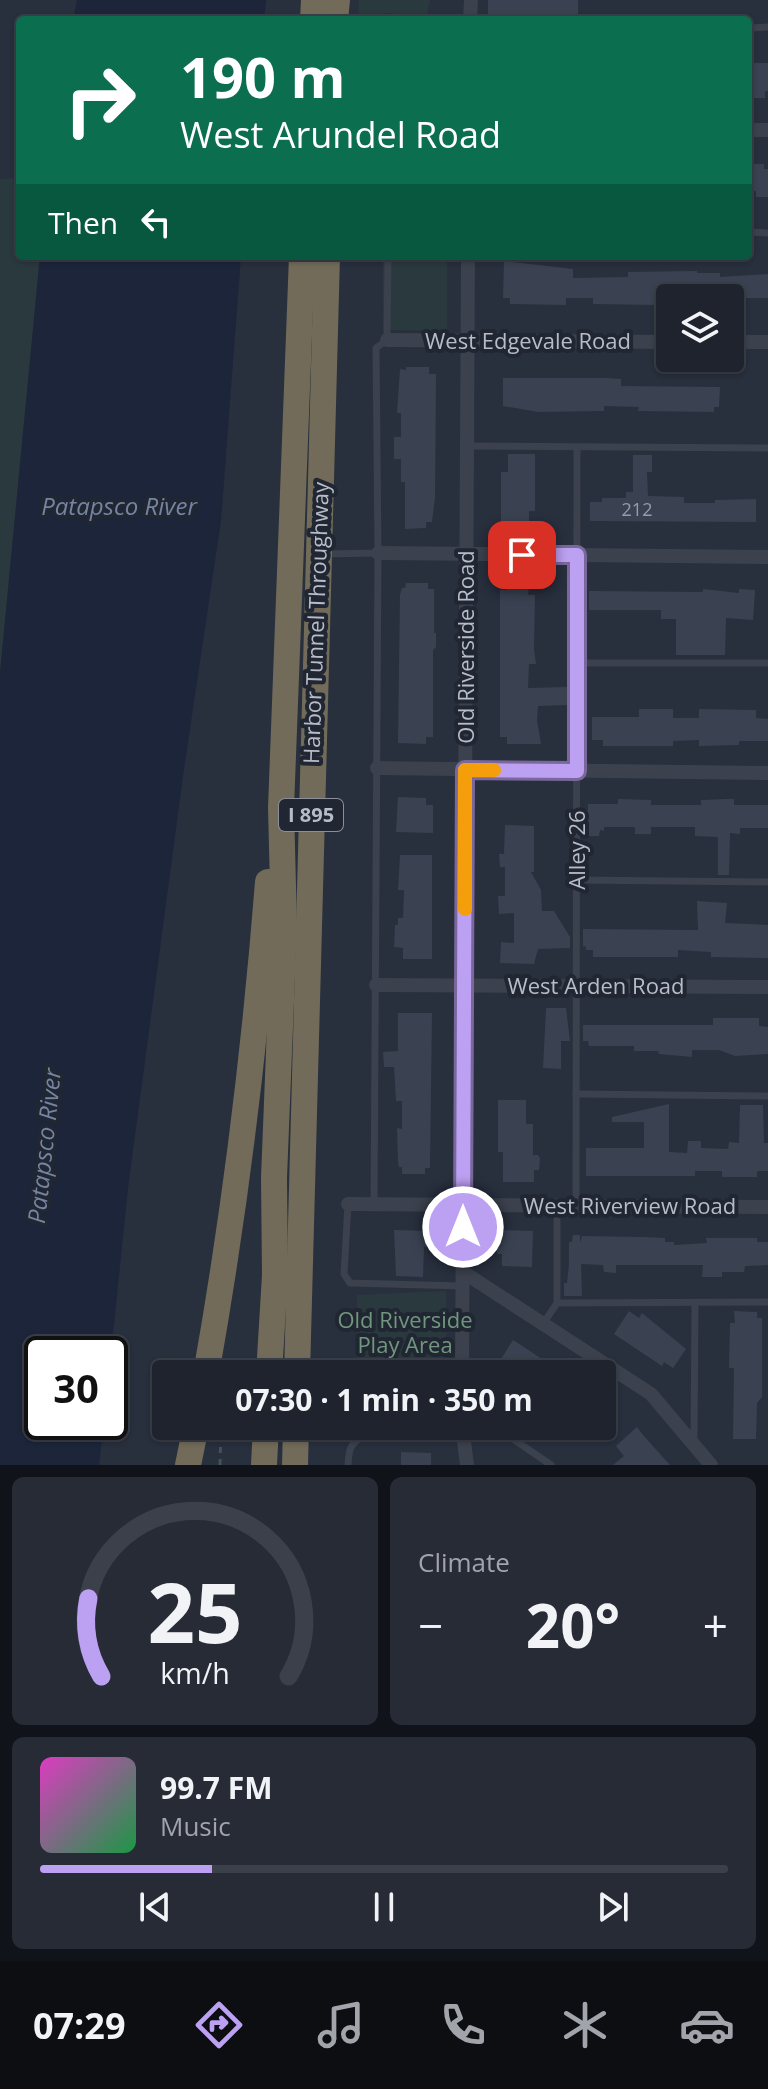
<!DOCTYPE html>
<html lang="en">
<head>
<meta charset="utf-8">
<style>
  :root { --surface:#1e232e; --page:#262b36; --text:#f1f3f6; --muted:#a1a4aa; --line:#3c404a; --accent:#bca0f2 }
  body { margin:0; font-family:"Open Sans",sans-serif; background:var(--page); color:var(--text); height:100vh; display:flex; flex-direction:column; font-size:30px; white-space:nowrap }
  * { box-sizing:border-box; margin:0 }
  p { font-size:26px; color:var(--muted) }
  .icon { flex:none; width:44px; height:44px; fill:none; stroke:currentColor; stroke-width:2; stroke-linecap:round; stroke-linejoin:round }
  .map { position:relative; height:1465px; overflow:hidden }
  .details { display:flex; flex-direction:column; gap:12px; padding:12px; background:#101319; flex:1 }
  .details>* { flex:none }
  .top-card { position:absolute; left:16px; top:16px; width:736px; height:244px; border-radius:8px; box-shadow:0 2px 6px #0004,0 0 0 2px var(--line); background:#0b6e4f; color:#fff; overflow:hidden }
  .buttons { position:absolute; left:656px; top:284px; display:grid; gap:16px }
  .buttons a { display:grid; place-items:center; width:88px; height:88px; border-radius:8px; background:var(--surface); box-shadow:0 2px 6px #0004,0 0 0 2px var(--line); font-size:40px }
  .speed { position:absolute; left:24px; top:1336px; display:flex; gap:16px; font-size:40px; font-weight:700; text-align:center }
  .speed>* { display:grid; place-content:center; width:104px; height:104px; border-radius:50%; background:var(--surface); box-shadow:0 2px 6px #0004,0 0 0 2px var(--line); line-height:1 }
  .speed .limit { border:4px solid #111; border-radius:12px; background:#fff; color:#111 }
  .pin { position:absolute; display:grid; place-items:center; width:68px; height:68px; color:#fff; margin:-34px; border-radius:16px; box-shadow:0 4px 12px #0006 }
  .me { position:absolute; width:88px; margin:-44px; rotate:0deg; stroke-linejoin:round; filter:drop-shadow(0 0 6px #0008) }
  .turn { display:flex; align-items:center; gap:28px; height:168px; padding:0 32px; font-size:36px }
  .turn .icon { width:104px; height:104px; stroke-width:2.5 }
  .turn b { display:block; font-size:56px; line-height:68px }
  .then { display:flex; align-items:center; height:76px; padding:0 32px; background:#0003; gap:16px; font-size:30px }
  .big { font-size:60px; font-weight:700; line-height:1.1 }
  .details .tile { flex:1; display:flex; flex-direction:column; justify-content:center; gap:12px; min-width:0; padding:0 28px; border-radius:12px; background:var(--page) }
  .details .dial { align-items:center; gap:0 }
  .dial svg { height:208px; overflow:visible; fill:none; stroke:var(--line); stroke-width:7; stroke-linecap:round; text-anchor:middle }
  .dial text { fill:var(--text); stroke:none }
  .song { display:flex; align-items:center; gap:24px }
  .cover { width:96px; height:96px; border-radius:12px; background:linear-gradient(135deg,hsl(310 70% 55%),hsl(140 70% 35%)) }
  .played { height:8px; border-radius:4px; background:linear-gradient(90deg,var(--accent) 25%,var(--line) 25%) }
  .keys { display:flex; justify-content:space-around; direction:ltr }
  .heat { display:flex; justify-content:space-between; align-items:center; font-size:44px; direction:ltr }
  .details .tiles { flex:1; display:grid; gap:12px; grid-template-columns:1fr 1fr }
  .tile:last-child { grid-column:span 2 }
  .trip { position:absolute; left:152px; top:1360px; width:464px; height:80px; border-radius:8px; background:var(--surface); box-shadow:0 2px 6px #0004,0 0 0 2px var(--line); font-weight:700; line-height:80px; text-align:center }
  .tabs { display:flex; height:128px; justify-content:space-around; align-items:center; background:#0c0e12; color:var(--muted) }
  .tabs .icon { width:56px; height:56px }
  .tabs .current { color:var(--accent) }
  .tabs b { font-size:36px; color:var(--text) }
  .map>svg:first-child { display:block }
</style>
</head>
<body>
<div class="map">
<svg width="768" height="1465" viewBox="0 0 768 1465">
  <rect width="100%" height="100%" fill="#282f3d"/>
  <g fill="#2a393e">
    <polygon points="359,0 430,0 427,15 383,13 383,20 358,20"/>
    <polygon points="20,178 20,256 40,256 0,673 0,179"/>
    <polygon points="383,256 447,256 447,331 383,330"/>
    <polygon points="446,1291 446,1374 356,1374 357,1295"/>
  </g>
  <g fill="#1c253a">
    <polygon points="77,0 266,0 264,20 73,20"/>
    <polygon points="40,256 241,256 221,521 184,769 128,1188 110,1364 110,1354 42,1354 42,1422 104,1422 99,1465 0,1465 0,673"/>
  </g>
  <g fill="#3a4252">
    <rect x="488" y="0" width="90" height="20"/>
    <polygon points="748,63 768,63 768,91 765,91 765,98 748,98"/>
    <polygon points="748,164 764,164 764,169 768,169 768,197 756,197 756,191 748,191"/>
    <polygon points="504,261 573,269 573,278 628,277 628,272 697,271 697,273 720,273 720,277 768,274 768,298 670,298 670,305 657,305 593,304 593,298 566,298 566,305 510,304 510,298 503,298"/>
    <polygon points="406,367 429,367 429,374 436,374 435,497 432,522 426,522 426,528 405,529 405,482 401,482 401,459 394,459 394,437 401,437 401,413 397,413 400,369 406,370"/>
    <polygon points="503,378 605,378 621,379 621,386 720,387 719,407 714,407 714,412 638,411 639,407 604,406 604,411 538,412 503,406"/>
    <polygon points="508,454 535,454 535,511 529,511 529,535 507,535 507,528 501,528 501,472 508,472"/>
    <polygon points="633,455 652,455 652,472 647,472 648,496 684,497 684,503 715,503 715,500 756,499 756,522 590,521 590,502 602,502 602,498 626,498 626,492 633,492"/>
    <polygon points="406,583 428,583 428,589 434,589 434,633 436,633 436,647 433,650 433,737 426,737 426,744 398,743 400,595 402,588 405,588"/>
    <polygon points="506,583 529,584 528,595 535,595 534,649 536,664 529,664 528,688 567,687 567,705 538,706 537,720 541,744 507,744 507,737 500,737 500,590 506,590"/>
    <polygon points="703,589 739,593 739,589 755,590 753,620 726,618 725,655 676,655 676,619 661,619 661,610 589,610 589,591 703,592"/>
    <polygon points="639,709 673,709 673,718 699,718 699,709 756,710 756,718 768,719 768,741 739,741 739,745 699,746 699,740 673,741 673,746 603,746 603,740 592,740 592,717 639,717"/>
    <polygon points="398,797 426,798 426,805 433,805 433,833 396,832"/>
    <polygon points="618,799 651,800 651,805 701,805 701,800 727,799 734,799 734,805 768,805 768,828 740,828 740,834 730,833 729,875 718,875 718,837 695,836 695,827 651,827 651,834 635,834 635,827 604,827 604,831 600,830 599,836 583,836 583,810 588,810 588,804 618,804"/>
    <polygon points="505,825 534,826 534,872 531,872 541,890 542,911 554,911 570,937 570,928 570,948 538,949 534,964 500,963 501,942 514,943 514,913 499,914 498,896 505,896 505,867 500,867 499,854 504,854"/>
    <polygon points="400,855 432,855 432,959 403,959 403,948 394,947 395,925 398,925 398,918 403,918 404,890 398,890"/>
    <polygon points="697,901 727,903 725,923 768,925 768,958 711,957 711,952 678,950 678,957 593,957 593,950 586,950 586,946 583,947 583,929 698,930"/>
    <polygon points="546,1008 566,1008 570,1041 561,1041 561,1069 543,1068"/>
    <polygon points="398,1013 432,1013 430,1168 425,1168 425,1174 402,1174 402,1167 399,1167 398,1162 397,1128 402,1129 402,1101 396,1101 394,1067 384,1067 383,1052 398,1051"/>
    <polygon points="713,1018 759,1018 759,1026 768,1027 768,1054 735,1056 719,1050 692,1050 692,1057 659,1054 658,1051 634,1051 634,1046 589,1046 588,1041 583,1041 583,1025 713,1025"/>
    <polygon points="498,1100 526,1100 526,1124 533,1124 533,1155 538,1155 540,1158 539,1170 534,1170 534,1182 503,1182 503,1152 498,1152"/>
    <polygon points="669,1104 669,1152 687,1153 688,1141 701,1141 701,1148 728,1149 729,1142 739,1143 740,1105 763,1105 764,1143 768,1143 768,1171 757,1171 757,1177 722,1177 722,1171 695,1171 695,1176 586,1176 586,1148 644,1148 644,1122 612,1122 612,1117"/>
    <polygon points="394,1230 429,1231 429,1247 424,1247 423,1277 396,1276"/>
    <polygon points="497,1230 533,1231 532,1267 502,1266 502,1254 497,1254"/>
    <polygon points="573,1235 580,1235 580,1243 582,1236 642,1237 665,1238 665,1242 674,1242 674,1245 707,1243 706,1238 757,1238 757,1242 768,1242 768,1265 745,1266 744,1272 722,1272 722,1277 702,1277 703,1265 616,1265 616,1273 604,1272 603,1265 581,1264 582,1296 564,1296 564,1283 567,1283 569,1264 569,1242 572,1242"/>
    <polygon points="629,1311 639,1318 642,1313 686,1349 673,1368 664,1362 662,1366 614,1334"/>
    <polygon points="734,1311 757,1312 757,1318 762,1318 762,1397 757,1403 756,1439 733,1439 734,1368 729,1368 730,1323 735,1323"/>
    <polygon points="513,1340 524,1347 564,1374 514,1374 498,1364"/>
    <polygon points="637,1427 643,1435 670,1465 613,1465 624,1456 616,1446"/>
    <polygon points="401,1452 431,1453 431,1465 401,1465"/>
  </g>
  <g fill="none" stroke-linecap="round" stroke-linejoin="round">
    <polyline stroke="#435256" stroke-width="3" stroke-dasharray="6 6" stroke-linecap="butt" points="220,1465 221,1426"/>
    <g stroke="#3b414d" stroke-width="7">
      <polyline points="748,28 768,27"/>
      <polyline points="748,232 768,233"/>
      <polyline points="467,446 768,448"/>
      <polyline points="324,554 378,553"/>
      <polyline points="577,663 768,663"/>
      <polyline points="577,880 768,882"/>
      <polyline points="576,1094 768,1096"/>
      <polyline points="348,1204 344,1274 350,1283 463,1286"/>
      <polyline points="374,1204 378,553 376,348 387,340 388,256"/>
      <polyline points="576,1205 577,447"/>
      <polyline points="557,1303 768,1302"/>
      <polyline points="543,1324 557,1303 557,1205"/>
      <polyline points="494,1426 551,1465"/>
      <polyline points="694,1440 695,1303"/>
      <path d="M348,1465C349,1452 349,1444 361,1438L462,1437"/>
    </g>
    <g stroke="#3b414d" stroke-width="14">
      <polyline points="470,20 471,0"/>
      <polyline points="748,130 768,130"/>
      <polyline points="387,340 670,342"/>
      <polyline points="730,342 768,342"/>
      <polyline points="378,553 768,557"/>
      <polyline points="377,768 768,773"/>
      <polyline points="376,985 768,987"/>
      <polyline points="348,1204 768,1207"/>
      <polyline points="463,1272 651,1394 711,1465"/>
      <polyline points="462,1374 468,256"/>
      <polyline points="462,1426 467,1465"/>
    </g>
    <g stroke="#726b59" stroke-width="26">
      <polyline points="313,20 314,0"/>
      <polyline points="335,20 337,0"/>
      <path d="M206,1374C235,1211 255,1047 268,882"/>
      <polyline points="269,1374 275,1275 274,1178 284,925 281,808 302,256"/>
      <polyline points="297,1374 327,256"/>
      <polyline points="188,1465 196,1426"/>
      <polyline points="264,1465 266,1426"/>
      <polyline points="295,1465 296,1426"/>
    </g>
  </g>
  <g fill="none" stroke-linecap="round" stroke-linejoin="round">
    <g stroke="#7a689d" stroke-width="20">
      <polyline id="route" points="463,1227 465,770 577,771 577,555 522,555"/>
    </g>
    <use href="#route" stroke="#bca0f2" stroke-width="14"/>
    <polyline stroke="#f59e0b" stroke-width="14" points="465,909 465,770 494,770"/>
  </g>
  <g text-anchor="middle" stroke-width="8" stroke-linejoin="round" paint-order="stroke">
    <g font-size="18" fill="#969ca9">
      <text x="637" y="516">212</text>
    </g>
    <rect fill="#202632" stroke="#8a8f9b" stroke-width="2" x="279" y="799" width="64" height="32" rx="6"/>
    <g font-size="20" font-weight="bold" fill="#b8bcc8">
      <text x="311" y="822">I 895</text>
    </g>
    <g font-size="22" fill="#b8bcc8" stroke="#202632">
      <text x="528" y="349">West Edgevale Road</text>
      <text transform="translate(316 623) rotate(-88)" y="8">Harbor Tunnel Throughway</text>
      <text transform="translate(466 647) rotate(-90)" y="8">Old Riverside Road</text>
      <text transform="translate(577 850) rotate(-90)" y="8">Alley 26</text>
      <text x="596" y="994">West Arden Road</text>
      <text x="630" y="1214">West Riverview Road</text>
    </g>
    <g font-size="22" fill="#71967e" stroke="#202632">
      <text x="405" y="1328">Old Riverside<tspan x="405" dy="25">Play Area</tspan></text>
    </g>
    <g font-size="24" font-style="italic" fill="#7584a3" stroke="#202632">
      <text x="119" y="515">Patapsco River</text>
      <text transform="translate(45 1146) rotate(-84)" y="8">Patapsco River</text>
    </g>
  </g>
</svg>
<div class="buttons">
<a><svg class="icon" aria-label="layers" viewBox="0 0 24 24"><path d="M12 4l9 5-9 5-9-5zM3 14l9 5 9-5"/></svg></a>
</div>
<div class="speed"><div class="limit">30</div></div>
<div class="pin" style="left:522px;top:555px;background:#d93025"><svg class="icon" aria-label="arrive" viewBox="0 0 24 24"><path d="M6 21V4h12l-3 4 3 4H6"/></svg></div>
<svg class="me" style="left:463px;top:1227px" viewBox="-20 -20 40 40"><circle r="17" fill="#bca0f2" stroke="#fff" stroke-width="3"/><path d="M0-11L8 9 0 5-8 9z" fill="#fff"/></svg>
<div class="trip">07:30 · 1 min · 350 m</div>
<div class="top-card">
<div class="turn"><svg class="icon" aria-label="right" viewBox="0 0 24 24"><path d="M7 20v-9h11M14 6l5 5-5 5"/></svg><div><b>190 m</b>West Arundel Road</div></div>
<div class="then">Then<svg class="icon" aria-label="left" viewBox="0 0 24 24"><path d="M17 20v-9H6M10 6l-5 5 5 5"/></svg></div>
</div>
</div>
<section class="details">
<div class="tiles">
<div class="tile dial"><svg viewBox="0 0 100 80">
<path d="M14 69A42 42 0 1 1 86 69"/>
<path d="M14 69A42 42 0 0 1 9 39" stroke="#bca0f2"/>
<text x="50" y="56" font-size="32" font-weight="700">25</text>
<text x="50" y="72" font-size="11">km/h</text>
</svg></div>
<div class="tile"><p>Climate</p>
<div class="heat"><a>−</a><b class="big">20°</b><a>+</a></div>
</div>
<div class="tile">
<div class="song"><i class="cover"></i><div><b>99.7 FM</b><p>Music</p></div></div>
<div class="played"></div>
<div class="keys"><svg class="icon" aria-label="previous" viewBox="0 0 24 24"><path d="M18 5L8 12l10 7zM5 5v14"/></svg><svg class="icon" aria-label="pause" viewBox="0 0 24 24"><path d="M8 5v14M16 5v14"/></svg><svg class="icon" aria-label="next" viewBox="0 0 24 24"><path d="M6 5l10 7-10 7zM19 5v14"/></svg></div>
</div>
</div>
</section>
<nav class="tabs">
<b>07:29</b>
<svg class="icon current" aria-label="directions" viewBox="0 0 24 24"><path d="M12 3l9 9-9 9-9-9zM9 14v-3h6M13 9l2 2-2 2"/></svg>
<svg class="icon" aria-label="music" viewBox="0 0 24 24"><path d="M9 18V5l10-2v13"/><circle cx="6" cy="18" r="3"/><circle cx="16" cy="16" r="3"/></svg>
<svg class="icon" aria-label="phone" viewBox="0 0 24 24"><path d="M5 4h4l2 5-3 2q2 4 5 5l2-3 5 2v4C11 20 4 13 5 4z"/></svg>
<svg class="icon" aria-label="climate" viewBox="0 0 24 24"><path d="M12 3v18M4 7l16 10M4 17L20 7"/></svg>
<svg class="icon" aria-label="car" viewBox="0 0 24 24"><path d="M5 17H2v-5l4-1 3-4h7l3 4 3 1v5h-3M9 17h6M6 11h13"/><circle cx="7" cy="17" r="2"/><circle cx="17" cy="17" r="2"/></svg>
</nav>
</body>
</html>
